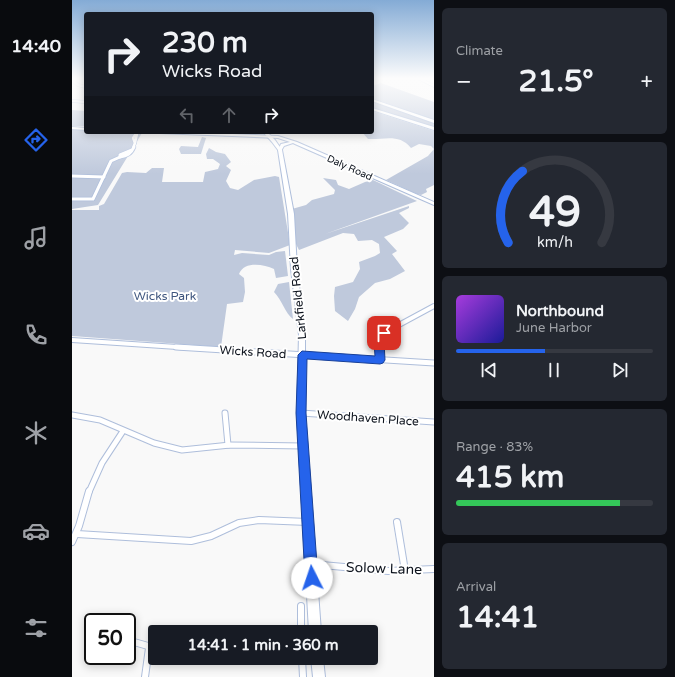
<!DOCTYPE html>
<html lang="en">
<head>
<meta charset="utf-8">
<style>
  :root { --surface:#171b24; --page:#242831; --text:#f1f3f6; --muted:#9ea1a6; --line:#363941; --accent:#2563eb }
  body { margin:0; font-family:"Varela Round",sans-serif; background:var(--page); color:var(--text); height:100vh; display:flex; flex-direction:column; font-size:15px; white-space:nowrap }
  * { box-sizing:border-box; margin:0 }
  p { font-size:13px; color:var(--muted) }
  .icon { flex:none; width:22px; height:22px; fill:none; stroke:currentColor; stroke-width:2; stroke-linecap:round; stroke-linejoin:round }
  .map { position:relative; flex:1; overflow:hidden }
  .details { display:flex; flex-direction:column; gap:8px; padding:8px; background:#0d0f14; width:241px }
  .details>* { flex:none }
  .banner { position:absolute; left:12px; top:12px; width:290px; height:122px; border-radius:4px; box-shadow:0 2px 10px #0003; background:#171b24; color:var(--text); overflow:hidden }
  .speed { position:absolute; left:12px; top:613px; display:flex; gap:8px; font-size:20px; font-weight:700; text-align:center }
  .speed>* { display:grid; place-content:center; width:52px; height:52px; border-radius:50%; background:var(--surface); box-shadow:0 2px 10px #0003; line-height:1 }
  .speed .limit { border:2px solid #111; border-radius:6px; background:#fff; color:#111 }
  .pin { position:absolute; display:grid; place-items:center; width:34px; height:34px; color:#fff; margin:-17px; border-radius:8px; box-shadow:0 2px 6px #0006 }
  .me { position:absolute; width:44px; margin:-22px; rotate:356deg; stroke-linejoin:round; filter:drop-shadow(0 0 3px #0008) }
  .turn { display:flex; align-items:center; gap:14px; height:84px; padding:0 12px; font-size:18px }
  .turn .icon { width:52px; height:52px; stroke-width:2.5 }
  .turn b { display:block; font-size:28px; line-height:34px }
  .lanes { display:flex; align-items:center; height:38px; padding:0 12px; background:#0003; justify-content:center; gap:20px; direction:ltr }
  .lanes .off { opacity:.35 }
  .big { font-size:30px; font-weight:800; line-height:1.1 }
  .details .card { flex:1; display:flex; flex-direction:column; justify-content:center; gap:6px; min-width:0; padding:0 14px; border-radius:6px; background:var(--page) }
  .details .dial { align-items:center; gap:0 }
  .dial svg { height:104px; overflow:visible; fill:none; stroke:var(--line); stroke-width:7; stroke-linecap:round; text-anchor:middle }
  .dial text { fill:var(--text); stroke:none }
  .song { display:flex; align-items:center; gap:12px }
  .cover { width:48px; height:48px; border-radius:6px; background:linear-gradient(135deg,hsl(280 70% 55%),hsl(240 70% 35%)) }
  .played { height:4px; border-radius:2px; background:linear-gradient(90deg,var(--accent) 45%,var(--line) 45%) }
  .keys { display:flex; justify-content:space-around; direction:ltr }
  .heat { display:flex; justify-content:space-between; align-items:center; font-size:22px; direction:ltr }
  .charge { height:6px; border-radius:3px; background:linear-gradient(90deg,#34c759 83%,var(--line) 0) }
  .trip { position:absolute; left:76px; top:625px; width:230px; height:40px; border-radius:4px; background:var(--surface); box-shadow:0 2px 10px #0003; font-weight:800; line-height:40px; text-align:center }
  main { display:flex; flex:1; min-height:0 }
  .tab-bar { display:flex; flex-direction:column; width:72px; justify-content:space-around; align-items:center; background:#090b0e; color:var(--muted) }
  .tab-bar .icon { width:28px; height:28px }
  .tab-bar .current { color:var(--accent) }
  .tab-bar b { font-size:18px; color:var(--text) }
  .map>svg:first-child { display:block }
</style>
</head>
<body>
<main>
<nav class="tab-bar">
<b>14:40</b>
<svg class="icon current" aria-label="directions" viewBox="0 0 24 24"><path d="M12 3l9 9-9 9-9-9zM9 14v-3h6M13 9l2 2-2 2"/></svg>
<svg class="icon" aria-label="music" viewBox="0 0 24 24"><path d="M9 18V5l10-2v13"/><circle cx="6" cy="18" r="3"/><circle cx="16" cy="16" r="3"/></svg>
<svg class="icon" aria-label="phone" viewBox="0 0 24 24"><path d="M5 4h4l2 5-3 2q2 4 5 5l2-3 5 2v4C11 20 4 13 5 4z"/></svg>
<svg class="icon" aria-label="climate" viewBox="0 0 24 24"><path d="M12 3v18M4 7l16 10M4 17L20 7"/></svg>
<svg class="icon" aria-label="car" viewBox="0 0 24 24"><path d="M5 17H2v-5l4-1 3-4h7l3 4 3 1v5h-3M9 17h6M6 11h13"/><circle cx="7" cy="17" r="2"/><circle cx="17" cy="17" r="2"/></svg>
<svg class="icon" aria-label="filters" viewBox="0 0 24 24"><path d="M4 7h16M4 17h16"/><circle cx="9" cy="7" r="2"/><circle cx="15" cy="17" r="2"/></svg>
</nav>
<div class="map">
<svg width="362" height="677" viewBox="0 0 362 677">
  <rect width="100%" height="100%" fill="#f9f9f9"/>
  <g fill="#bfc9dc">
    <polygon points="309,83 362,102 362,120 300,98 300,86"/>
    <polygon points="300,101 362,122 362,128 300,108"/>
    <polygon points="0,110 14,111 14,126 0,126"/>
    <path d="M300,111L362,131V185L354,189L355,192L349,195L345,194L314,180L356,156L362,149L359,146L347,144L339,148C327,133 312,140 296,139L290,132H300Z"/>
    <polygon points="0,129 14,130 14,132 70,133 26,205 0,209"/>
    <polygon points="130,137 134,138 129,154 109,154 107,149 109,146 126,147"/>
    <path d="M137,148L144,152L153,154L159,162L154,166L159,170L154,181L158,188L166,190L182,180L203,176L207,177L218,245L197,253L163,250L162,255L170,253L197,255L204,252L213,251L216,276L204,278L202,269C191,264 172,261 167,274L172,278L173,292L171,302L155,304L149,347L0,336V210H27V206L32,204L50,173L55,172L74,173L80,168H92L90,182H131L133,172L146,169L148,164L141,159H135L134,154Z"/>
    <polygon points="251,178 264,180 266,185 277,189 293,182 301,180 345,201 253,234 337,206 337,208 327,213 337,223 331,229 312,237 325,251 320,254 333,271 318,279 303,283 287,297 283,309 276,321 263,311 262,296 263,287 281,282 288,269 287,262 303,256 308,253 307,244 300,240 286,241 282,234 271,233 227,250 224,244 220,209 234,205 240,200 262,194 263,190"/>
    <path d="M217,282L221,319C213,313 210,300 202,292L206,284Z"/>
  </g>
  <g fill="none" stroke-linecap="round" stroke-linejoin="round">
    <g stroke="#aebedb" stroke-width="3.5">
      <g id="minor-far4">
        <polyline points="348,79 362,86"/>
        <polyline points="0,80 6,85 14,87"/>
        <polyline points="0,101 14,102"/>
        <polyline points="65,132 61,138 63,143 65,134"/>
        <polyline points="61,148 63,143"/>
      </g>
    </g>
    <g stroke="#aebedb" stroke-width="4.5">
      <g id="minor-far3">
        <path d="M60,150L48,155V157C55,156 59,154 62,147"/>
        <polyline points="0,176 32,177"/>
        <polyline points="0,199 21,199 39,161 48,157"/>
      </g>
    </g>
    <g stroke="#aebedb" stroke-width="6">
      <g id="minor-far2">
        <polyline points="0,340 120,348"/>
        <polyline points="307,348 307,342 312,333 362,306"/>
      </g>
    </g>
    <g stroke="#aebedb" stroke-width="7">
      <g id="minor-far1">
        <polyline points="104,347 362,363"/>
        <polyline points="307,347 308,360"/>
        <polyline points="153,413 156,445"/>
        <polyline points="229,413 362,422"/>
        <polyline points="0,415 28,420 82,443 110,450 158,445 231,446"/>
        <polyline points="17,492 30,463 51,431"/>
      </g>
    </g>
    <g stroke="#aebedb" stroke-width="8">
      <g id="minor">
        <polyline points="325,522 333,571"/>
        <polyline points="5,534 119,541 139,536 167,523 187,520 236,522"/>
        <polyline points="0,542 7,526 17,491"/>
        <polyline points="239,564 316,571 362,569"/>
        <polyline points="229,606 229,632"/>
        <polyline points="55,640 83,648"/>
        <polyline points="216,658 245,660"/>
        <polyline points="230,658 231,677"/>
        <polyline points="73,677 77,648"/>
      </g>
    </g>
    <g stroke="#aebedb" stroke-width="2">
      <g id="tertiary">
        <polygon points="0,127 14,128 14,130 0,129"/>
        <polygon points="85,132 112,132 206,136 225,142 362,202 362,205 223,144 221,143 212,146 209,151 207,151 206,150 209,144 218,142 206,138 87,133"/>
      </g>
    </g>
    <g stroke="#aebedb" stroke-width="2">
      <g id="secondary">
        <polygon points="191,132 195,132 203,140 210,150 222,214 225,269 233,335 233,413 249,632 237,632 225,413 227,335 219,269 216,214 206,150 200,142"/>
        <polygon points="239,658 251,658 253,677 241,677"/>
      </g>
    </g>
    <g stroke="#aebedb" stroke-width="2">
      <g id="motorway">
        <polygon points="300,99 362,120 362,123 300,101"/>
        <polygon points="300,108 362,127 362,130 300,110"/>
      </g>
    </g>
    <use href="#minor-far4" stroke="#fff" stroke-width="2.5"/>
    <use href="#minor-far3" stroke="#fff" stroke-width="3"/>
    <use href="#minor-far2" stroke="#fff" stroke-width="4"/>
    <use href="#minor-far1" stroke="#fff" stroke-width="5"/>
    <use href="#minor" stroke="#fff" stroke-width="6"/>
    <use href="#tertiary" fill="#fff" fill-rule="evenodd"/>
    <use href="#secondary" fill="#fff" fill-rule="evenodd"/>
    <use href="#motorway" fill="#fff" fill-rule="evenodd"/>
  </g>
  <linearGradient id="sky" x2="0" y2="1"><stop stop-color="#84abd5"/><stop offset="0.45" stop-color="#fcfcfc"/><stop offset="1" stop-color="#fcfcfc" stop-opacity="0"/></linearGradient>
  <rect width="362" height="174" fill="url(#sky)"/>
  <polygon fill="#2563eb" stroke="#184099" points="312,329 317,333 312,342 313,360 311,363 308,364 235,359 234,413 246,578 244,583 240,585 235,583 233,578 224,413 226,355 230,351 303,356 302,342 309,330"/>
  <g text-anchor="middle" stroke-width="4" stroke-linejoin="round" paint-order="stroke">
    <g font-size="10" fill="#0e141e" stroke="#fff">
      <text transform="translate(278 167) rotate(24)" y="4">Daly Road</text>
    </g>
    <g font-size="12" fill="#3e557e" stroke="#fff">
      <text x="93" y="300">Wicks Park</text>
    </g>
    <g font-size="12" fill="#0e141e" stroke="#fff">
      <text transform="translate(226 298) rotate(-96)" y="4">Larkfield Road</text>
      <text transform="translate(181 352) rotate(4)" y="4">Wicks Road</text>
      <text transform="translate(296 418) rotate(4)" y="4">Woodhaven Place</text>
    </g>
    <g font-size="14" fill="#0e141e" stroke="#fff">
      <text transform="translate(312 568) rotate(2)" y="5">Solow Lane</text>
    </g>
  </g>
</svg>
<div class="speed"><div class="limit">50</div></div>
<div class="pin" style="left:312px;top:333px;background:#d93025"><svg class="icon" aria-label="arrive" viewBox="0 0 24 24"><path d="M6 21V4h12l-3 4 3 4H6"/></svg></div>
<svg class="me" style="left:240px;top:578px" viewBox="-20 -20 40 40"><circle r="19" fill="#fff"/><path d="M0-13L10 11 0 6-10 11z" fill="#2563eb"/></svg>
<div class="trip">14:41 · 1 min · 360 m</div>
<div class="banner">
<div class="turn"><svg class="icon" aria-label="right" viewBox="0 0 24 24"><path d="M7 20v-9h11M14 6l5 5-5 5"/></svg><div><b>230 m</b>Wicks Road</div></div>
<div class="lanes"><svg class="icon off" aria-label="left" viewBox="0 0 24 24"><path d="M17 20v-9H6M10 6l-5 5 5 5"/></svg><svg class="icon off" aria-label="ahead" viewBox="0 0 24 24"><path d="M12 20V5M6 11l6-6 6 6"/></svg><svg class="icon" aria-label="right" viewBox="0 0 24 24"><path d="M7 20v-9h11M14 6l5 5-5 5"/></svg></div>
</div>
</div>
<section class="details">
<div class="card"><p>Climate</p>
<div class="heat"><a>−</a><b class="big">21.5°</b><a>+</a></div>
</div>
<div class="card dial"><svg viewBox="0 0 100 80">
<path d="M14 69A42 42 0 1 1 86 69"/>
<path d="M14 69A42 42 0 0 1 25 14" stroke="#2563eb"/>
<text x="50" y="56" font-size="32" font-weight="700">49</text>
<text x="50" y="72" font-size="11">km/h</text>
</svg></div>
<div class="card">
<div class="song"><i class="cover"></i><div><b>Northbound</b><p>June Harbor</p></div></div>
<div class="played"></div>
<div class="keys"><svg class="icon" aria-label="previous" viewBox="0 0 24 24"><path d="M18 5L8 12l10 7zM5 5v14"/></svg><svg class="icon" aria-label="pause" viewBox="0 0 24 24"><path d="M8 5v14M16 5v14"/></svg><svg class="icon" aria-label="next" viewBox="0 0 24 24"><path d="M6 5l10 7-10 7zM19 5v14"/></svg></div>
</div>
<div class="card"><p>Range · 83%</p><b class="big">415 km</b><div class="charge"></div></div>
<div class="card"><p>Arrival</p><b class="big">14:41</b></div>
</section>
</main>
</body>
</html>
